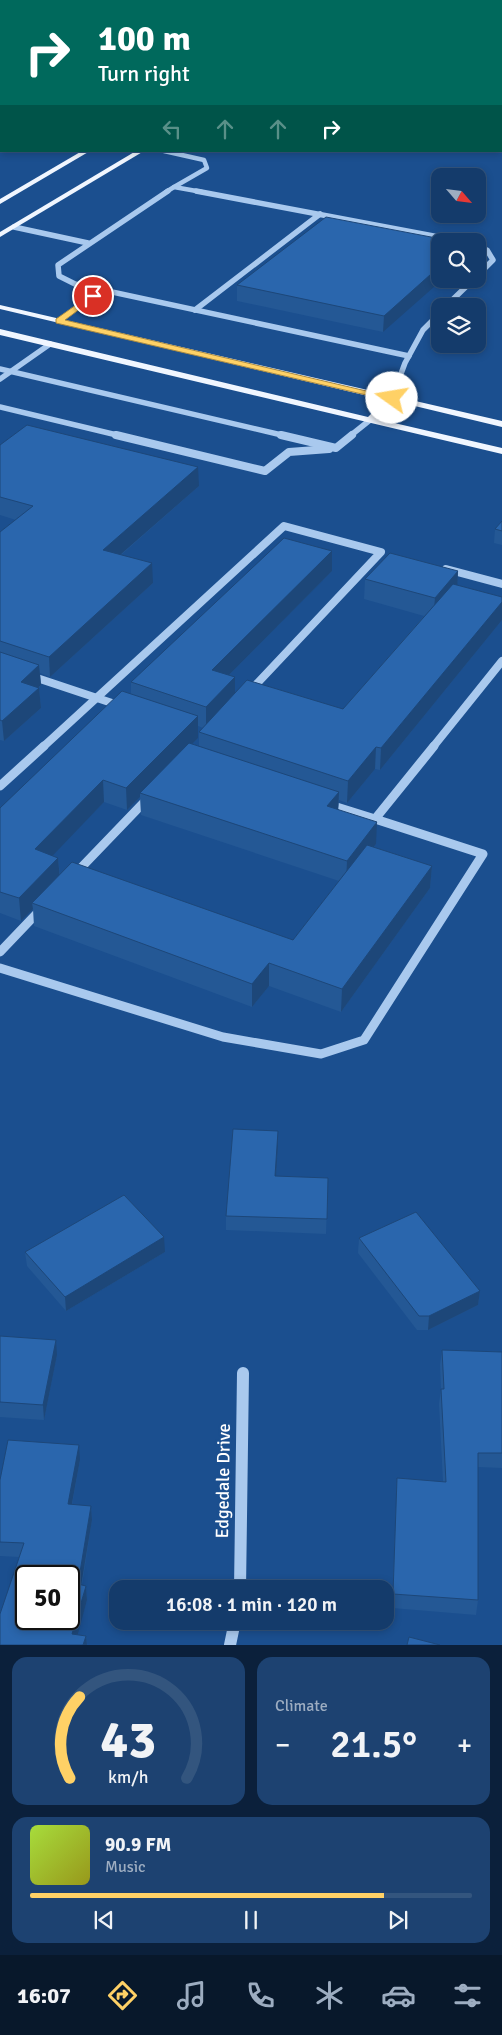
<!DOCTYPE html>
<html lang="en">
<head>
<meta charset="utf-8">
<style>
  :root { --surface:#143b6b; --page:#1d4271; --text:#f1f3f6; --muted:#9dadc1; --line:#33557e; --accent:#ffd166 }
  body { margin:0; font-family:Signika,sans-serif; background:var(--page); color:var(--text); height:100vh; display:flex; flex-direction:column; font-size:19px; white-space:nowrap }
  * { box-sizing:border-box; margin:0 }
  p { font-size:16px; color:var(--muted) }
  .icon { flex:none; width:28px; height:28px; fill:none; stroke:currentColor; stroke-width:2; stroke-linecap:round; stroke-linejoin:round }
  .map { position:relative; height:1645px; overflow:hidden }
  .details { display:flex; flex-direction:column; gap:12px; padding:12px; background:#0b203b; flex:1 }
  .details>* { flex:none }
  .top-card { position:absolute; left:0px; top:0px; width:502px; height:152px; box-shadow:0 2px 8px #0003,0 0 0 1px var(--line); background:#00695c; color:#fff; overflow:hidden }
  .needle { width:32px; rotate:118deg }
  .tools { position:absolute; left:431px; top:168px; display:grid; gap:10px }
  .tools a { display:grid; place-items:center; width:55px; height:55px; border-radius:10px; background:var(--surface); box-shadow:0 2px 8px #0003,0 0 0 1px var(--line); font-size:25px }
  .speed { position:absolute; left:15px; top:1565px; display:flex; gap:10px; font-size:25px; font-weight:700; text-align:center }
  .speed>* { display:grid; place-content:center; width:65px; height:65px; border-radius:50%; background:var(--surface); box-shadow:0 2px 8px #0003,0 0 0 1px var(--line); line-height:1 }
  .speed .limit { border:2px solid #111; border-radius:8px; background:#fff; color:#111 }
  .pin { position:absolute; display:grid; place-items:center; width:42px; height:42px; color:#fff; margin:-21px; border:2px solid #fff; border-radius:50%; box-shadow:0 1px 5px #0007 }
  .me { position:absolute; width:55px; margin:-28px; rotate:283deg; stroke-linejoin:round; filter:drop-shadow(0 0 4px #0008) }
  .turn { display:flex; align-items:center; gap:18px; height:105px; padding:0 15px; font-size:22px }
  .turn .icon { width:65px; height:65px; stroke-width:2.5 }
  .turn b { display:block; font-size:35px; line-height:42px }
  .lanes { display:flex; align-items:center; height:48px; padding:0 15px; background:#0003; justify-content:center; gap:25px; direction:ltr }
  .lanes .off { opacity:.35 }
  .big { font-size:38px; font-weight:600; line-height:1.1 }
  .details .tile { flex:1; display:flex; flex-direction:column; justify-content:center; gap:8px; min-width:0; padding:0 18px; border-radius:15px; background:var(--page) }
  .details .dial { align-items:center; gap:0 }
  .dial svg { height:130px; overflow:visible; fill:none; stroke:var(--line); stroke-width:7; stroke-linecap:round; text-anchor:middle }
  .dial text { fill:var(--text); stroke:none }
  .song { display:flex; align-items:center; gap:15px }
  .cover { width:60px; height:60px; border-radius:8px; background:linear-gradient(135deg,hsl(80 70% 55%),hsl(60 70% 35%)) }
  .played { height:5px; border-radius:2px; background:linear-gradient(90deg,var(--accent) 80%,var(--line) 80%) }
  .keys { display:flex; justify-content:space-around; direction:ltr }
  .heat { display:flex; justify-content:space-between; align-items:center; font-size:28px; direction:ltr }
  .details .tiles { flex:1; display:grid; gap:12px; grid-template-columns:1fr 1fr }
  .tile:last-child { grid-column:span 2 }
  .trip { position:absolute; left:109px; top:1580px; width:285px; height:50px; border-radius:15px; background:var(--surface); box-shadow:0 2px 8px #0003,0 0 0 1px var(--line); font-weight:600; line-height:50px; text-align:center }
  .menu { display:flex; height:80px; justify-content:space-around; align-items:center; background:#08182b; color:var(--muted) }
  .menu .icon { width:35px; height:35px }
  .menu .selected { color:var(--accent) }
  .menu b { font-size:22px; color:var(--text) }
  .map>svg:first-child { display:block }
</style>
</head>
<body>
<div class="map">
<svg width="502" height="1645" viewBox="0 0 502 1645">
  <rect width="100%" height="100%" fill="#1b4f8f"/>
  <polygon fill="#2461a8" points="0,0 325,0 1,1 1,110"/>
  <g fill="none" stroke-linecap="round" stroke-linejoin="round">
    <g stroke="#a9c9ee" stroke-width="4.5">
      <polyline points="164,151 204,160 207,168 174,187"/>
      <polyline points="166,192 174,187 202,192"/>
    </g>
    <g stroke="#a9c9ee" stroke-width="5.5">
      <polyline points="168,191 58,265 59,276 75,284 409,356"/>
      <polyline points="196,191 460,241"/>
      <polyline points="14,227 88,243"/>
      <polyline points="478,247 487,250 493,260 478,275"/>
      <polyline points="446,306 474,279"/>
      <polyline points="195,310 320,214"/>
      <polyline points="59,321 101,289"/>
      <polyline points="0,369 286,436"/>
      <polyline points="0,379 50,344"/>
      <polyline points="392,398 405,363 423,330 440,313"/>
      <polyline points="0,407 121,436"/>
      <polyline points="350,436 370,420"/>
    </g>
    <g stroke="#a9c9ee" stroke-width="8">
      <polyline points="116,435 265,471 289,452 329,449"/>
      <polyline points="281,435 336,448 352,435"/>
      <polyline points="446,569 502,584"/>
      <polyline points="31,676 121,706"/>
      <polyline points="43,747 284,526 381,552 250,691"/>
      <polyline points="433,747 502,661"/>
    </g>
    <g stroke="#a9c9ee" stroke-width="9">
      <polyline points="0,786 44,746"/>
      <polyline points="327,804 375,819"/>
      <polyline points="75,874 149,797"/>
      <polyline points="0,952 41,909"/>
      <polyline points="0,968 223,1037 321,1054 364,1040 483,854 375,819 434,746"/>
    </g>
    <g stroke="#a9c9ee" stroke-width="12">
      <polyline points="240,1589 243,1373"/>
      <polyline points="230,1645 235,1621"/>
    </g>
    <g fill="#f0f6ff" fill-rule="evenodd">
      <polygon points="82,151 90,151 0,204 0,199"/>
      <polygon points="136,151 144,151 0,237 0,232"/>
      <polygon points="0,305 502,421 502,427 394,401 377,419 502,448 502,454 0,335 0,329 368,417 385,400 0,309"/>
    </g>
  </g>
  <g fill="#245895" fill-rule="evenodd">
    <polygon points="452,241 383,332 237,301 237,285"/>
    <polygon points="0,445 199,486 121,555 153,583 50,677 40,673 41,685 39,688 41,708 4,741 0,740 0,532 16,520 0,515"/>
    <polygon points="502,521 502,545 494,543 495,529"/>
    <path d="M332,551V571L229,675L235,677V693L343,709L424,616L364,599L365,579L458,571L457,585L502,597V620L380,770L375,769L347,803L339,800L338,809L376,844L374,847L432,866L430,888L341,1012L269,986L252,1007L34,926L33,909L21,921L0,913V808L131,694V682ZM198,726L203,728L199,732V746L192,744L198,738ZM140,797L141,815L339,881L293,940L60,875L58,858L52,855L104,802L127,810Z"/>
    <polygon points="278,1145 276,1176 328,1178 326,1234 226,1230 226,1216"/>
    <polygon points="359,1238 480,1291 478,1305 428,1330 417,1330 358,1253"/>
    <polygon points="25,1252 165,1252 66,1311 27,1266"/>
    <polygon points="0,1336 57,1355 44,1420 0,1417"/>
    <polygon points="442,1350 502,1352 502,1468 478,1467 478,1600 476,1615 392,1608 397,1478 443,1482 439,1404 441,1389 440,1365"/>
    <polygon points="80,1460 72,1505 91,1506 92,1520 82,1585 86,1586 87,1600 77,1635 86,1636 87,1645 0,1645 19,1557 0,1556 0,1480"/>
  </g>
  <g fill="#1d4779">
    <polygon points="502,39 502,52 501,53 501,40"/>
    <polygon points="440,266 440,279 443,279 383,332 384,316"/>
    <polygon points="198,467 199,486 104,569 103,550"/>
    <polygon points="332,551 332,571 213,691 212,670"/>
    <polygon points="152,563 153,583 50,677 49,657"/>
    <polygon points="458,571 457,591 433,618 435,598"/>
    <polygon points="502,602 502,620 380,770 381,748"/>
    <polygon points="39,665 41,685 22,702 21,682"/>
    <polygon points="235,677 235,698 206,729 206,707"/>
    <polygon points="39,688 41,708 4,741 2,721"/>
    <polygon points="198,716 198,738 143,794 140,793 140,797 127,810 126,788"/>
    <polygon points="376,747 375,769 347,803 348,781"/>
    <polygon points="103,780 104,802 37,872 35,849"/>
    <polygon points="339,792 338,814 327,806"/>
    <polygon points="377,822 376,844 346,883 347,861"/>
    <polygon points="58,858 60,880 32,903 33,909 21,921 19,898"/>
    <polygon points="432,866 430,888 341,1012 342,989"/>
    <polygon points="269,963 269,986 252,1007 252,984"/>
    <polygon points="278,1131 278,1145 275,1191 275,1176"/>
    <polygon points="164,1237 165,1252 66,1311 65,1297"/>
    <polygon points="480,1291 478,1305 428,1330 429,1316"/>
    <polygon points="56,1340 57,1355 44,1420 43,1405"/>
    <polygon points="79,1445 80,1460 69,1519 68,1504"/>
    <polygon points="91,1506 92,1520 79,1598 78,1584"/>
    <polygon points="86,1586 87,1600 75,1645 72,1634"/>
    <polygon points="86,1636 87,1645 83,1645"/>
  </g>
  <g fill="#2a66ad" stroke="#1d4779" fill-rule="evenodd">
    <polygon points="403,0 502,0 502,39 501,40 501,1 401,1"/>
    <polygon points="326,217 452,241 440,241 440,266 384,316 237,285"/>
    <polygon points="27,425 198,467 103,550 152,563 49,657 0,641 0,532 33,506 0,497 0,445"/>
    <polygon points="502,521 502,531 495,529"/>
    <polygon points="284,538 332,551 212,670 235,677 206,707 131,682"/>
    <polygon points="390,553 458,571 435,598 365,579"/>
    <polygon points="453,584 502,597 502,602 381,748 376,747 348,781 199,732 247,680 343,709"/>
    <polygon points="0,652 39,665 21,682 39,688 2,721 0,720"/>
    <polygon points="122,691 198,716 126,788 103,780 35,849 58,858 19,898 0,892 0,808"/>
    <polygon points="189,743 339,792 327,806 377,822 347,861 140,793"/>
    <polygon points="367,845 432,866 342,989 269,963 252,984 32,903 72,862 293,940"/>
    <polygon points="233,1129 278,1131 275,1176 328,1178 327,1219 226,1216"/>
    <polygon points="124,1195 164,1237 65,1297 25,1252"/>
    <polygon points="416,1212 480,1291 429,1316 419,1316 359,1238"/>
    <polygon points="0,1336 56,1340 43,1405 0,1402"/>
    <polygon points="442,1350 502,1352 502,1453 478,1453 478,1600 393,1594 397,1478 446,1482 441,1389 444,1389"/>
    <path d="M8,1440L79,1445L68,1504L91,1506L78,1584L86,1586L72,1634L86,1636L83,1645H0V1614L24,1543L0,1542V1480ZM26,1576H69V1619H26Z"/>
    <polygon points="409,1637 440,1645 407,1645"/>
  </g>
  <polygon fill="#ffd166" stroke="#a68842" points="93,293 97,296 96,297 65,320 396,398 392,401 56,323 56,319"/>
  <g text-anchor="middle" stroke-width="5" stroke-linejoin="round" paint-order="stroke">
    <g font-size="18" fill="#fff" stroke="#1b4f8f">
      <text transform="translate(223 1481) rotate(-89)" y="6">Edgedale Drive</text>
    </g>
  </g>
</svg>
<div class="tools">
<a><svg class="needle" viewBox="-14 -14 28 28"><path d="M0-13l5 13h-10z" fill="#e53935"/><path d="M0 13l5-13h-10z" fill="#9dadc1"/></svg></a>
<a><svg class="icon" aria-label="search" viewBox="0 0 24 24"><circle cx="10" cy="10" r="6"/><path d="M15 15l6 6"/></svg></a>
<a><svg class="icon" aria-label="layers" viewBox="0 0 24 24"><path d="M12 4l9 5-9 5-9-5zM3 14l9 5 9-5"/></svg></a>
</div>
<div class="speed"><div class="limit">50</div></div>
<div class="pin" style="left:93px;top:296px;background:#d93025"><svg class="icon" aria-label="arrive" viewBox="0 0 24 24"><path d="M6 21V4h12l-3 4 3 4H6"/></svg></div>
<svg class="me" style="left:392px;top:398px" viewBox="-20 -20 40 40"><circle r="19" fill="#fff"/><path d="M0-13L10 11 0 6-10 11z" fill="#ffd166"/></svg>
<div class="trip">16:08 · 1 min · 120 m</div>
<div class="top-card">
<div class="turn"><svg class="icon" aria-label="right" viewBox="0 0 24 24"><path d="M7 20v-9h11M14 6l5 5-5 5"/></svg><div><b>100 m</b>Turn right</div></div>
<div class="lanes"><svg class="icon off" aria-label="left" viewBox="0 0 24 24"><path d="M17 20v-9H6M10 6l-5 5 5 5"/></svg><svg class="icon off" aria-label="ahead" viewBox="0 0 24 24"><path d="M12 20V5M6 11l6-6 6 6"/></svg><svg class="icon off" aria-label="ahead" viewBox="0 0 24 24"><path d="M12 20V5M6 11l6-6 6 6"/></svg><svg class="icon" aria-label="right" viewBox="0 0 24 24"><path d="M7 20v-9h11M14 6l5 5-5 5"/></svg></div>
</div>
</div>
<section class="details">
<div class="tiles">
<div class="tile dial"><svg viewBox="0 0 100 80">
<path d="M14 69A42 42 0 1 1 86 69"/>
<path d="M14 69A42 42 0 0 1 20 19" stroke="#ffd166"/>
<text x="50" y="56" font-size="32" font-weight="700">43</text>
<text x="50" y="72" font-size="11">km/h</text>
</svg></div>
<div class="tile"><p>Climate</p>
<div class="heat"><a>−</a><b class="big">21.5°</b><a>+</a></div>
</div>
<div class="tile">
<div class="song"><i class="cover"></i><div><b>90.9 FM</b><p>Music</p></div></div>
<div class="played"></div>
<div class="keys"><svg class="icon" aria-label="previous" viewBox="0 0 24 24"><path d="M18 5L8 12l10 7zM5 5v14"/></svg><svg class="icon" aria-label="pause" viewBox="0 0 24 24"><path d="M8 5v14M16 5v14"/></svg><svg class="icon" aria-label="next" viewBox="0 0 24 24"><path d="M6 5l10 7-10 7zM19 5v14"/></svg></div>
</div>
</div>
</section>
<nav class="menu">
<b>16:07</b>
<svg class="icon selected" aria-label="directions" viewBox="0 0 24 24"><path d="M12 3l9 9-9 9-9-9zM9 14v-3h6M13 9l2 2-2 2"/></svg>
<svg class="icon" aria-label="music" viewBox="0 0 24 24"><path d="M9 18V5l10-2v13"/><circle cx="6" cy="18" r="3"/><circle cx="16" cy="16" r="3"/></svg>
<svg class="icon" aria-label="phone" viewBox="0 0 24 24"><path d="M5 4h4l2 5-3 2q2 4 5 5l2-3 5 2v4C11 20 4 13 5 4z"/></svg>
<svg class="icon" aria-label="climate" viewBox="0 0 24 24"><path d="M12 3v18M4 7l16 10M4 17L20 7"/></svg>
<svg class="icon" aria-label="car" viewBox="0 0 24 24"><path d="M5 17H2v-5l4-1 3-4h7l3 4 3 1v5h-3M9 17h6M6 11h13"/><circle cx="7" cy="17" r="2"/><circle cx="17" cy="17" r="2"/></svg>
<svg class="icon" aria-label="filters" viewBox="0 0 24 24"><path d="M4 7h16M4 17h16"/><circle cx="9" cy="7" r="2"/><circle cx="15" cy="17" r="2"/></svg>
</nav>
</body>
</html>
